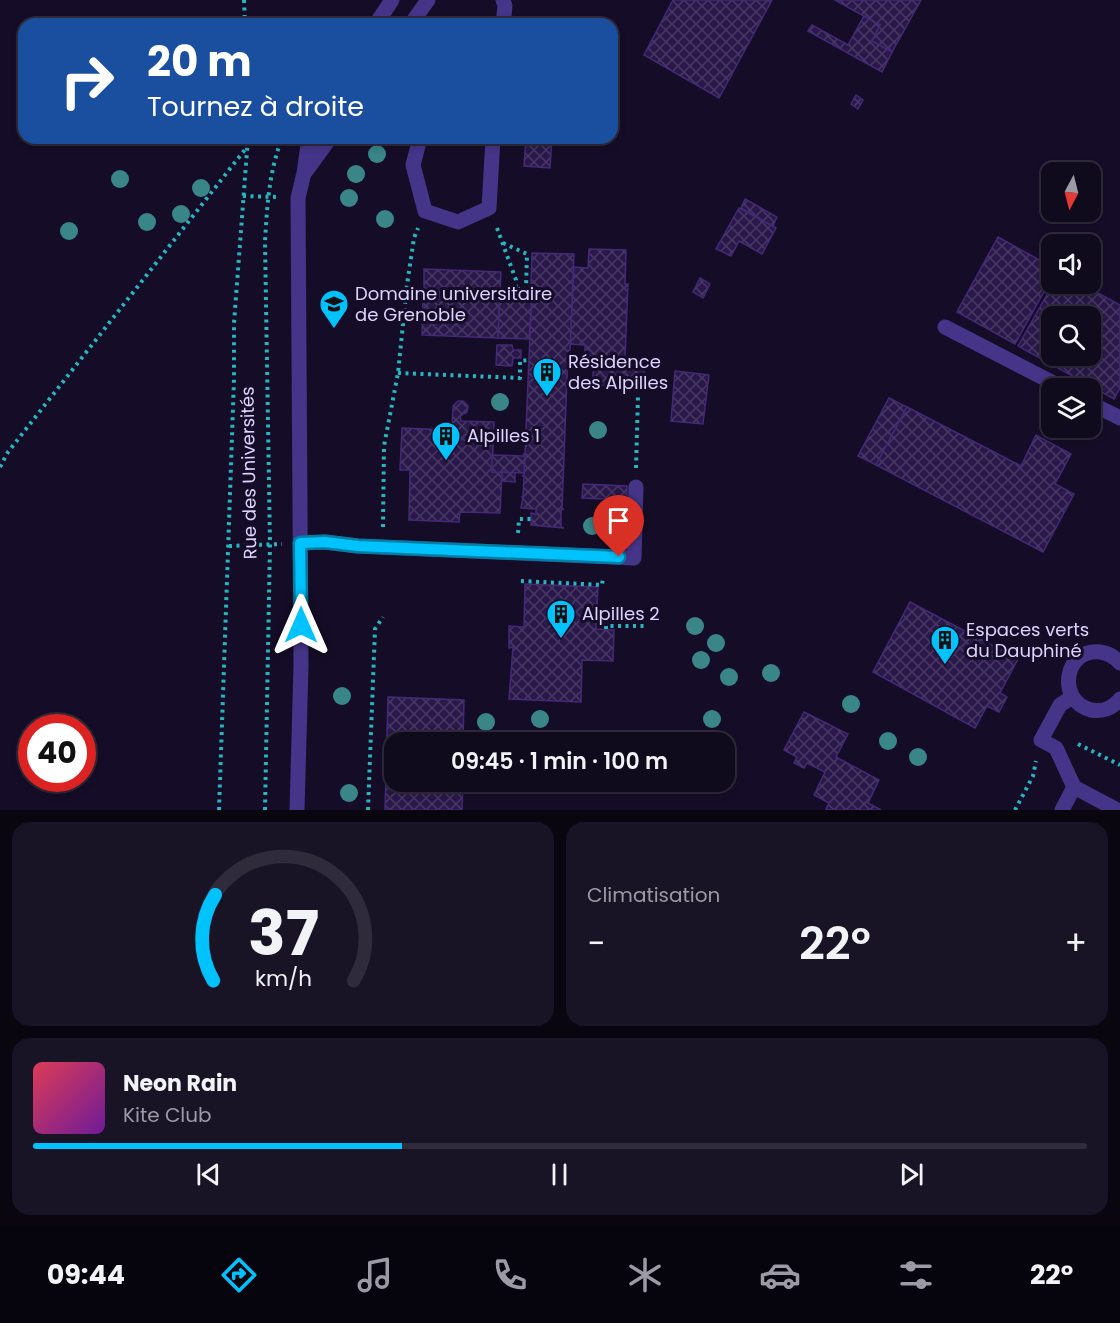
<!DOCTYPE html>
<html lang="fr">
<head>
<meta charset="utf-8">
<style>
  :root { --surface:#100a1d; --page:#191326; --text:#f1f3f6; --muted:#9c9aa4; --line:#302b3b; --accent:#00c3fe }
  body { margin:0; font-family:Poppins,sans-serif; background:var(--page); color:var(--text); height:100vh; display:flex; flex-direction:column; font-size:22px; white-space:nowrap }
  * { box-sizing:border-box; margin:0 }
  p { font-size:20px; color:var(--muted) }
  .icon { flex:none; width:33px; height:33px; fill:none; stroke:currentColor; stroke-width:2; stroke-linecap:round; stroke-linejoin:round }
  .map { position:relative; height:810px; overflow:hidden }
  .drawer { display:flex; flex-direction:column; gap:12px; padding:12px; background:#090610; flex:1 }
  .drawer>* { flex:none }
  .hud { position:absolute; left:18px; top:18px; width:600px; height:126px; border-radius:18px; box-shadow:0 3px 9px #0003,0 0 0 2px var(--line); background:#1a4fa0; color:#fff; overflow:hidden }
  .needle { width:39px; rotate:187deg }
  .buttons { position:absolute; left:1041px; top:162px; display:grid; gap:12px }
  .buttons a { display:grid; place-items:center; width:60px; height:60px; border-radius:12px; background:var(--surface); box-shadow:0 3px 9px #0003,0 0 0 2px var(--line); font-size:30px }
  .speed { position:absolute; left:18px; top:714px; display:flex; gap:12px; font-size:30px; font-weight:700; text-align:center }
  .speed>* { display:grid; place-content:center; width:78px; height:78px; border-radius:50%; background:var(--surface); box-shadow:0 3px 9px #0003,0 0 0 2px var(--line); line-height:1 }
  .speed .limit { border:9px solid #d22; background:#fff; color:#111 }
  .pin { position:absolute; display:grid; place-items:center; width:51px; height:51px; color:#fff; margin:-62px -26px; border-radius:50% 50% 50% 0; rotate:-45deg; box-shadow:0 0 6px #0007 }
  .pin .icon { rotate:45deg }
  .me { position:absolute; width:66px; margin:-33px; rotate:0deg; stroke-linejoin:round; filter:drop-shadow(0 0 4px #0008) }
  .turn { display:flex; align-items:center; gap:21px; height:126px; padding:0 30px; font-size:27px }
  .turn .icon { width:78px; height:78px; stroke-width:2.5 }
  .turn b { display:block; font-size:42px; line-height:51px }
  .big { font-size:45px; font-weight:600; line-height:1.1 }
  .drawer .tile { flex:1; display:flex; flex-direction:column; justify-content:center; gap:9px; min-width:0; padding:0 21px; border-radius:18px; background:var(--page) }
  .drawer .dial { align-items:center; gap:0 }
  .dial svg { height:156px; overflow:visible; fill:none; stroke:var(--line); stroke-width:7; stroke-linecap:round; text-anchor:middle }
  .dial text { fill:var(--text); stroke:none }
  .song { display:flex; align-items:center; gap:18px }
  .cover { width:72px; height:72px; border-radius:9px; background:linear-gradient(135deg,hsl(350 70% 55%),hsl(280 70% 35%)) }
  .played { height:6px; border-radius:3px; background:linear-gradient(90deg,var(--accent) 35%,var(--line) 35%) }
  .keys { display:flex; justify-content:space-around; direction:ltr }
  .heat { display:flex; justify-content:space-between; align-items:center; font-size:33px; direction:ltr }
  .drawer .tiles { flex:1; display:grid; gap:12px; grid-template-columns:1fr 1fr }
  .tile:last-child { grid-column:span 2 }
  .trip { position:absolute; left:384px; top:732px; width:351px; height:60px; border-radius:18px; background:var(--surface); box-shadow:0 3px 9px #0003,0 0 0 2px var(--line); font-weight:600; line-height:60px; text-align:center }
  .tab-bar { display:flex; height:96px; justify-content:space-around; align-items:center; background:#06040c; color:var(--muted) }
  .tab-bar .icon { width:42px; height:42px }
  .tab-bar .current { color:var(--accent) }
  .tab-bar b { font-size:27px; color:var(--text) }
  .map>svg:first-child { display:block }
</style>
</head>
<body>
<div class="map">
<svg width="1120" height="810" viewBox="0 0 1120 810">
  <defs>
    <pattern id="building-cross-hatch" width="8" height="8" patternUnits="userSpaceOnUse" patternTransform="scale(1.5)"><rect width="8" height="8" fill="#291849"/><path d="M0 0l8 8M0 8l8-8" fill="none" stroke="#483964"/></pattern>
  </defs>
  <rect width="100%" height="100%" fill="#150d27"/>
  <g fill="url(#building-cross-hatch)" stroke="#432977" stroke-width="1.5" fill-rule="evenodd">
    <polygon points="673,0 772,0 719,98 644,55"/>
    <polygon points="835,0 921,0 892,52 872,41 880,25"/>
    <polygon points="864,16 880,25 872,41 892,52 882,72 808,31 812,25 848,45"/>
    <polygon points="856,95 863,100 858,109 851,104"/>
    <polygon points="526,138 552,138 550,168 524,166"/>
    <polygon points="745,199 777,217 773,226 741,208"/>
    <polygon points="739,208 776,228 762,254 739,241 731,256 716,249"/>
    <polygon points="998,237 1052,267 1052,277 1015,344 957,312"/>
    <polygon points="589,249 626,250 625,284 628,284 625,357 637,357 637,365 644,365 644,382 638,381 638,387 614,384 614,386 592,385 595,356 585,356 585,345 570,344 574,267 588,268"/>
    <polygon points="532,253 574,254 570,350 568,351 562,509 564,509 561,510 561,527 564,528 531,525 531,513 536,514 536,509 521,508 523,497 521,497 523,497 524,476 522,476 524,475 525,455 523,454 525,454 532,286 529,286 531,285"/>
    <polygon points="424,269 501,272 498,338 422,335 423,298 430,298 430,289 424,288"/>
    <polygon points="700,278 710,284 703,298 693,292"/>
    <path d="M1053,284H1082L1120,305V388L1114,399L1018,346ZM1052,316H1090V356H1052Z"/>
    <polygon points="500,294 532,296 529,339 498,338"/>
    <polygon points="497,345 512,345 513,350 521,350 521,358 513,358 512,366 496,365"/>
    <polygon points="675,371 709,375 703,424 671,421"/>
    <polygon points="889,398 907,407 876,465 858,456"/>
    <polygon points="458,401 463,401 468,406 467,412 460,416 461,421 494,422 492,472 502,472 500,513 460,512 459,522 409,520 410,470 400,470 402,428 452,430 453,406"/>
    <polygon points="907,407 1021,466 1036,435 1071,454 1055,484 1074,494 1043,552 876,465"/>
    <polygon points="492,455 525,456 524,473 492,472"/>
    <polygon points="502,472 515,473 515,482 502,481"/>
    <polygon points="583,484 627,486 627,500 582,498"/>
    <polygon points="525,584 598,587 596,629 614,630 613,661 582,660 581,702 509,699 513,647 509,648 509,626 524,627"/>
    <polygon points="910,602 1018,659 1000,693 1007,697 999,712 987,706 975,728 873,672"/>
    <polygon points="388,697 464,700 463,742 394,742 394,782 463,782 462,810 385,810"/>
    <polygon points="804,712 848,734 836,757 879,780 868,803 881,810 828,810 826,809 829,803 814,795 825,772 807,763 804,768 794,763 797,757 784,750"/>
  </g>
  <g fill="none" stroke-linecap="round" stroke-linejoin="round">
    <g stroke="#27b5c0" stroke-width="4" stroke-dasharray="3 4.5" stroke-linecap="butt">
      <polyline points="244,0 245,24"/>
      <polyline points="243,196 278,197"/>
      <polyline points="497,228 516,280 516,295"/>
      <polyline points="503,243 527,254 526,289 516,289"/>
      <polyline points="398,373 520,378 520,361 529,360"/>
      <polyline points="0,467 8,452 247,147"/>
      <polyline points="636,468 638,396"/>
      <polyline points="383,527 384,446 398,373 407,285 414,238 418,228"/>
      <polyline points="518,533 519,519 531,519"/>
      <polyline points="229,546 282,544"/>
      <polyline points="521,581 602,585 603,577"/>
      <polyline points="606,629 606,626 648,626"/>
      <polyline points="1078,744 1120,765"/>
      <polyline points="219,810 234,379 234,323 248,138"/>
      <path d="M265,810L270,544L265,242C267,206 269,172 282,138"/>
      <polyline points="368,810 375,629 383,617"/>
      <polyline points="1015,810 1033,776 1036,761"/>
    </g>
    <g stroke="#443589" stroke-width="15">
      <polyline points="503,0 505,6 503,24"/>
      <polyline points="376,24 392,0"/>
      <polyline points="411,24 428,0"/>
      <polyline points="420,138 413,165 425,211 458,222 489,208 493,138"/>
      <polyline points="306,171 330,138"/>
      <polyline points="945,327 1063,388"/>
      <polyline points="1090,403 1120,418"/>
      <polyline points="300,543 325,542 358,546 634,558 636,487"/>
      <path d="M1120,663C1115,657 1108,653 1100,652C1064,648 1056,701 1091,710C1102,712 1113,708 1120,699"/>
      <polyline points="1072,697 1060,705 1041,740 1056,748 1074,787 1117,810"/>
      <polyline points="297,810 301,666 298,198 304,173 309,138"/>
      <polyline points="1062,810 1074,787"/>
    </g>
  </g>
  <g fill="#398588">
    <circle cx="377" cy="154" r="9"/>
    <circle cx="356" cy="174" r="9"/>
    <circle cx="120" cy="179" r="9"/>
    <circle cx="201" cy="188" r="9"/>
    <circle cx="349" cy="198" r="9"/>
    <circle cx="181" cy="214" r="9"/>
    <circle cx="385" cy="219" r="9"/>
    <circle cx="147" cy="222" r="9"/>
    <circle cx="69" cy="231" r="9"/>
    <circle cx="500" cy="402" r="9"/>
    <circle cx="598" cy="430" r="9"/>
    <circle cx="592" cy="526" r="9"/>
    <circle cx="616" cy="527" r="9"/>
    <circle cx="695" cy="626" r="9"/>
    <circle cx="716" cy="643" r="9"/>
    <circle cx="701" cy="660" r="9"/>
    <circle cx="771" cy="673" r="9"/>
    <circle cx="729" cy="677" r="9"/>
    <circle cx="342" cy="696" r="9"/>
    <circle cx="851" cy="704" r="9"/>
    <circle cx="540" cy="719" r="9"/>
    <circle cx="712" cy="719" r="9"/>
    <circle cx="486" cy="722" r="9"/>
    <circle cx="888" cy="741" r="9"/>
    <circle cx="918" cy="757" r="9"/>
    <circle cx="349" cy="793" r="9"/>
  </g>
  <g fill="none" stroke-linecap="round" stroke-linejoin="round">
    <g stroke="#007fa5" stroke-width="15">
      <polyline id="route" points="301,625 300,543 325,542 358,546 619,557"/>
    </g>
    <use href="#route" stroke="#00c3fe" stroke-width="10"/>
  </g>
  <defs>
    <g id="university-pin" transform="scale(1.5)"><path d="M0 17L-7.5 6A9.5 9.5 0 1 1 7.5 6Z" fill="#00c3fe" stroke="#150d27"/><path d="M0-5L7-2L0 1L-7-2ZM-4 1L0 2.5L4 1V4Q0 6-4 4Z" fill="#111"/></g>
    <g id="building-pin" transform="scale(1.5)"><path d="M0 17L-7.5 6A9.5 9.5 0 1 1 7.5 6Z" fill="#00c3fe" stroke="#150d27"/><path d="M-4-6H4V6H1V3H-1V6H-4ZM-2.5-4.3h1.7v1.8h-1.7ZM.8-4.3h1.7v1.8H.8ZM-2.5-1h1.7V.8h-1.7ZM.8-1h1.7V.8H.8Z" fill="#111"/></g>
  </defs>
  <g fill-rule="evenodd">
    <use href="#university-pin" x="334" y="304"/>
    <use href="#building-pin" x="547" y="372"/>
    <use href="#building-pin" x="446" y="436"/>
    <use href="#building-pin" x="561" y="614"/>
    <use href="#building-pin" x="945" y="640"/>
  </g>
  <g text-anchor="middle" stroke-width="6" stroke-linejoin="round" paint-order="stroke">
    <g font-size="18" fill="#ded3ff" stroke="#150d27" text-anchor="start">
      <text x="355" y="300">Domaine universitaire<tspan x="355" dy="21">de Grenoble</tspan></text>
      <text x="568" y="368">Résidence<tspan x="568" dy="21">des Alpilles</tspan></text>
      <text x="467" y="442">Alpilles 1</text>
      <text x="582" y="620">Alpilles 2</text>
      <text x="966" y="636">Espaces verts<tspan x="966" dy="21">du Dauphiné</tspan></text>
    </g>
    <g font-size="18" fill="#ded3ff" stroke="#150d27">
      <text transform="translate(249 473) rotate(-91)" y="6">Rue des Universités</text>
    </g>
  </g>
</svg>
<div class="buttons">
<a><svg class="needle" viewBox="-14 -14 28 28"><path d="M0-13l5 13h-10z" fill="#e53935"/><path d="M0 13l5-13h-10z" fill="#9c9aa4"/></svg></a>
<a><svg class="icon" aria-label="sound" viewBox="0 0 24 24"><path d="M4 9h4l5-4v14l-5-4H4zM17 9q2 3 0 6"/></svg></a>
<a><svg class="icon" aria-label="search" viewBox="0 0 24 24"><circle cx="10" cy="10" r="6"/><path d="M15 15l6 6"/></svg></a>
<a><svg class="icon" aria-label="layers" viewBox="0 0 24 24"><path d="M12 4l9 5-9 5-9-5zM3 14l9 5 9-5"/></svg></a>
</div>
<div class="speed"><div class="limit">40</div></div>
<div class="pin" style="left:619px;top:557px;background:#d93025"><svg class="icon" aria-label="arrive" viewBox="0 0 24 24"><path d="M6 21V4h12l-3 4 3 4H6"/></svg></div>
<svg class="me" style="left:301px;top:625px" viewBox="-20 -20 40 40"><path d="M0-17L14 15 0 8-14 15z" fill="#00c3fe" stroke="#fff" stroke-width="4"/></svg>
<div class="trip">09:45 · 1 min · 100 m</div>
<div class="hud">
<div class="turn"><svg class="icon" aria-label="right" viewBox="0 0 24 24"><path d="M7 20v-9h11M14 6l5 5-5 5"/></svg><div><b>20 m</b>Tournez à droite</div></div>
</div>
</div>
<section class="drawer">
<div class="tiles">
<div class="tile dial"><svg viewBox="0 0 100 80">
<path d="M14 69A42 42 0 1 1 86 69"/>
<path d="M14 69A42 42 0 0 1 15 25" stroke="#00c3fe"/>
<text x="50" y="56" font-size="32" font-weight="700">37</text>
<text x="50" y="72" font-size="11">km/h</text>
</svg></div>
<div class="tile"><p>Climatisation</p>
<div class="heat"><a>−</a><b class="big">22°</b><a>+</a></div>
</div>
<div class="tile">
<div class="song"><i class="cover"></i><div><b>Neon Rain</b><p>Kite Club</p></div></div>
<div class="played"></div>
<div class="keys"><svg class="icon" aria-label="previous" viewBox="0 0 24 24"><path d="M18 5L8 12l10 7zM5 5v14"/></svg><svg class="icon" aria-label="pause" viewBox="0 0 24 24"><path d="M8 5v14M16 5v14"/></svg><svg class="icon" aria-label="next" viewBox="0 0 24 24"><path d="M6 5l10 7-10 7zM19 5v14"/></svg></div>
</div>
</div>
</section>
<nav class="tab-bar">
<b>09:44</b>
<svg class="icon current" aria-label="directions" viewBox="0 0 24 24"><path d="M12 3l9 9-9 9-9-9zM9 14v-3h6M13 9l2 2-2 2"/></svg>
<svg class="icon" aria-label="music" viewBox="0 0 24 24"><path d="M9 18V5l10-2v13"/><circle cx="6" cy="18" r="3"/><circle cx="16" cy="16" r="3"/></svg>
<svg class="icon" aria-label="phone" viewBox="0 0 24 24"><path d="M5 4h4l2 5-3 2q2 4 5 5l2-3 5 2v4C11 20 4 13 5 4z"/></svg>
<svg class="icon" aria-label="climate" viewBox="0 0 24 24"><path d="M12 3v18M4 7l16 10M4 17L20 7"/></svg>
<svg class="icon" aria-label="car" viewBox="0 0 24 24"><path d="M5 17H2v-5l4-1 3-4h7l3 4 3 1v5h-3M9 17h6M6 11h13"/><circle cx="7" cy="17" r="2"/><circle cx="17" cy="17" r="2"/></svg>
<svg class="icon" aria-label="filters" viewBox="0 0 24 24"><path d="M4 7h16M4 17h16"/><circle cx="9" cy="7" r="2"/><circle cx="15" cy="17" r="2"/></svg>
<b>22°</b>
</nav>
</body>
</html>
